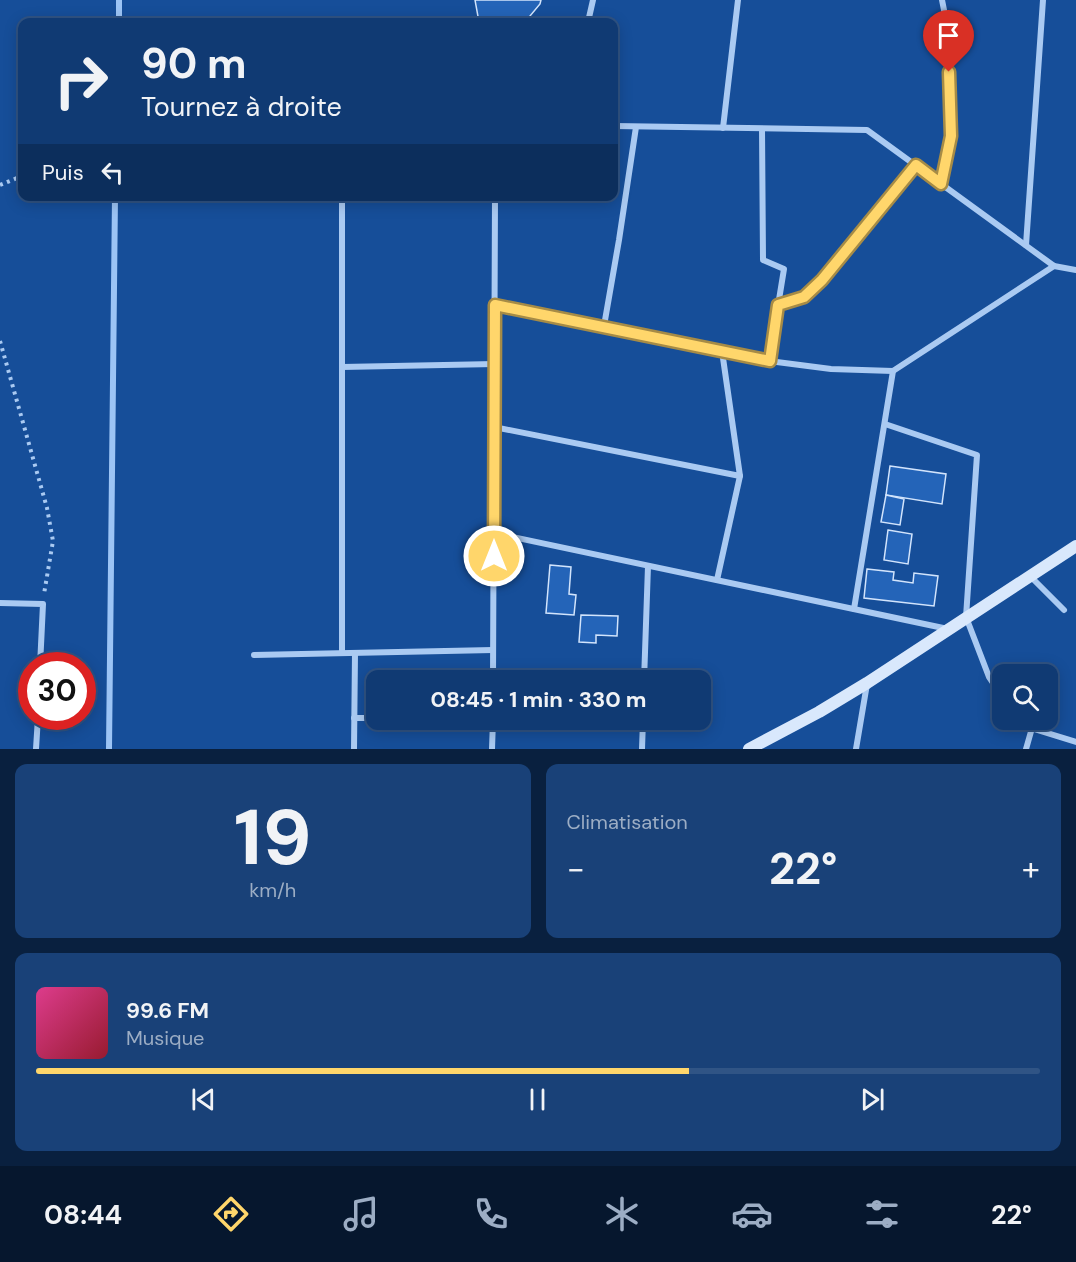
<!DOCTYPE html>
<html lang="fr">
<head>
<meta charset="utf-8">
<style>
  :root { --surface:#103a73; --page:#194178; --text:#f1f3f6; --muted:#9cadc4; --line:#305485; --accent:#ffd66b }
  body { margin:0; font-family:"DM Sans",sans-serif; background:var(--page); color:var(--text); height:100vh; display:flex; flex-direction:column; font-size:22px; white-space:nowrap }
  * { box-sizing:border-box; margin:0 }
  p { font-size:20px; color:var(--muted) }
  .icon { flex:none; width:33px; height:33px; fill:none; stroke:currentColor; stroke-width:2; stroke-linecap:round; stroke-linejoin:round }
  .map { position:relative; height:749px; overflow:hidden }
  .drawer { display:flex; flex-direction:column; gap:15px; padding:15px; background:#09203f; flex:1 }
  .drawer>* { flex:none }
  .banner { position:absolute; left:18px; top:18px; width:600px; height:183px; border-radius:12px; box-shadow:0 3px 15px #0003,0 0 0 2px var(--line); background:#103a73; color:var(--text); overflow:hidden }
  .controls { position:absolute; left:992px; top:664px; display:grid; gap:12px }
  .controls a { display:grid; place-items:center; width:66px; height:66px; border-radius:12px; background:var(--surface); box-shadow:0 3px 15px #0003,0 0 0 2px var(--line); font-size:30px }
  .speed { position:absolute; left:18px; top:652px; display:flex; gap:12px; font-size:30px; font-weight:700; text-align:center }
  .speed>* { display:grid; place-content:center; width:78px; height:78px; border-radius:50%; background:var(--surface); box-shadow:0 3px 15px #0003,0 0 0 2px var(--line); line-height:1 }
  .speed .limit { border:9px solid #d22; background:#fff; color:#111 }
  .pin { position:absolute; display:grid; place-items:center; width:51px; height:51px; color:#fff; margin:-62px -26px; border-radius:50% 50% 50% 0; rotate:-45deg; box-shadow:0 0 6px #0007 }
  .pin .icon { rotate:45deg }
  .me { position:absolute; width:66px; margin:-33px; rotate:0deg; stroke-linejoin:round; filter:drop-shadow(0 0 4px #0008) }
  .turn { display:flex; align-items:center; gap:21px; height:126px; padding:0 24px; font-size:27px }
  .turn .icon { width:78px; height:78px; stroke-width:2.5 }
  .turn b { display:block; font-size:42px; line-height:51px }
  .then { display:flex; align-items:center; height:57px; padding:0 24px; background:#0003; gap:12px; font-size:22px }
  .big { font-size:45px; font-weight:700; line-height:1.1 }
  .drawer .card { flex:1; display:flex; flex-direction:column; justify-content:center; gap:9px; min-width:0; padding:0 21px; border-radius:12px; background:var(--page) }
  .drawer .dial { align-items:center; gap:0 }
  .dial b { font-size:78px; line-height:1 }
  .song { display:flex; align-items:center; gap:18px }
  .cover { width:72px; height:72px; border-radius:9px; background:linear-gradient(135deg,hsl(330 70% 55%),hsl(350 70% 35%)) }
  .played { height:6px; border-radius:3px; background:linear-gradient(90deg,var(--accent) 65%,var(--line) 65%) }
  .keys { display:flex; justify-content:space-around; direction:ltr }
  .heat { display:flex; justify-content:space-between; align-items:center; font-size:33px; direction:ltr }
  .drawer .tiles { flex:1; display:grid; gap:15px; grid-template-columns:1fr 1fr }
  .card:last-child { grid-column:span 2 }
  .trip { position:absolute; left:366px; top:670px; width:345px; height:60px; border-radius:12px; background:var(--surface); box-shadow:0 3px 15px #0003,0 0 0 2px var(--line); font-weight:700; line-height:60px; text-align:center }
  .tab-bar { display:flex; height:96px; justify-content:space-around; align-items:center; background:#06172e; color:var(--muted) }
  .tab-bar .icon { width:42px; height:42px }
  .tab-bar .current { color:var(--accent) }
  .tab-bar b { font-size:27px; color:var(--text) }
  .map>svg:first-child { display:block }
</style>
</head>
<body>
<div class="map">
<svg width="1076" height="749" viewBox="0 0 1076 749">
  <rect width="100%" height="100%" fill="#164e99"/>
  <g fill="none" stroke-linecap="round" stroke-linejoin="round">
    <g stroke="#9cc4f5" stroke-width="6">
      <polyline points="119,22 119,0"/>
      <polyline points="109,749 115,196"/>
    </g>
  </g>
  <g fill="#2464b8" stroke="#d2e4fc" stroke-width="1.5">
    <polygon points="475,0 541,0 540,4 525,22 479,22"/>
    <polygon points="890,466 946,474 942,504 886,495"/>
    <polygon points="886,495 904,499 900,525 881,522"/>
    <polygon points="888,530 912,534 908,564 884,560"/>
    <polygon points="550,565 571,567 569,594 576,595 574,615 546,613"/>
    <polygon points="867,569 894,572 893,580 913,583 914,573 938,576 934,606 864,598"/>
    <polygon points="581,615 618,616 617,636 596,635 596,643 579,642"/>
  </g>
  <g fill="none" stroke-linecap="round" stroke-linejoin="round">
    <g stroke="#aacaf2" stroke-width="4" stroke-dasharray="3 4.5" stroke-linecap="butt">
      <polyline points="0,185 22,176"/>
      <polyline points="0,341 47,508 53,541 44,594"/>
    </g>
    <g stroke="#aacaf2" stroke-width="6">
      <polyline points="588,22 593,0"/>
      <polyline points="614,126 867,130 1054,266 1076,270"/>
      <polyline points="723,128 738,0"/>
      <polyline points="762,129 763,260 784,269 769,361"/>
      <polyline points="941,184 951,136 948,30 942,0"/>
      <polyline points="342,196 342,653"/>
      <polyline points="1026,245 1043,0"/>
      <polyline points="495,305 722,351"/>
      <polyline points="778,305 804,297 822,280 916,165"/>
      <polyline points="604,326 619,240 636,127"/>
      <polyline points="342,367 495,364"/>
      <polyline points="885,424 977,455 966,617 989,677 1002,696"/>
      <polyline points="494,427 740,476 722,351 769,361 831,369 893,371 1054,266"/>
      <polyline points="494,533 948,629"/>
      <polyline points="1030,576 1064,610"/>
      <polyline points="717,580 740,476"/>
      <polyline points="0,603 43,604 40,666"/>
      <polyline points="854,609 893,371"/>
      <polyline points="254,655 493,650"/>
      <polyline points="493,681 495,196"/>
      <polyline points="644,681 648,566"/>
      <polyline points="354,718 376,718"/>
      <polyline points="449,720 493,721"/>
      <polyline points="1018,720 1021,725 1076,742"/>
      <polyline points="36,749 38,717"/>
      <polyline points="354,749 355,653"/>
      <polyline points="492,749 493,720"/>
      <polyline points="642,749 643,720"/>
      <polyline points="856,749 867,684"/>
      <polyline points="1026,749 1032,728"/>
    </g>
    <polyline stroke="#d9e8fc" stroke-width="12" points="749,749 819,712 867,683 1076,546"/>
  </g>
  <g fill="none" stroke-linecap="round" stroke-linejoin="round">
    <g stroke="#a68b46" stroke-width="15">
      <polyline id="route" points="494,556 495,305 770,361 778,305 804,297 822,280 916,165 941,184 951,136 949,72"/>
    </g>
    <use href="#route" stroke="#ffd66b" stroke-width="10"/>
  </g>
</svg>
<div class="controls">
<a><svg class="icon" aria-label="search" viewBox="0 0 24 24"><circle cx="10" cy="10" r="6"/><path d="M15 15l6 6"/></svg></a>
</div>
<div class="speed"><div class="limit">30</div></div>
<div class="pin" style="left:949px;top:72px;background:#d93025"><svg class="icon" aria-label="arrive" viewBox="0 0 24 24"><path d="M6 21V4h12l-3 4 3 4H6"/></svg></div>
<svg class="me" style="left:494px;top:556px" viewBox="-20 -20 40 40"><circle r="17" fill="#ffd66b" stroke="#fff" stroke-width="3"/><path d="M0-11L8 9 0 5-8 9z" fill="#fff"/></svg>
<div class="trip">08:45 · 1 min · 330 m</div>
<div class="banner">
<div class="turn"><svg class="icon" aria-label="right" viewBox="0 0 24 24"><path d="M7 20v-9h11M14 6l5 5-5 5"/></svg><div><b>90 m</b>Tournez à droite</div></div>
<div class="then">Puis<svg class="icon" aria-label="left" viewBox="0 0 24 24"><path d="M17 20v-9H6M10 6l-5 5 5 5"/></svg></div>
</div>
</div>
<section class="drawer">
<div class="tiles">
<div class="card dial"><b>19</b><p>km/h</p></div>
<div class="card"><p>Climatisation</p>
<div class="heat"><a>−</a><b class="big">22°</b><a>+</a></div>
</div>
<div class="card">
<div class="song"><i class="cover"></i><div><b>99.6 FM</b><p>Musique</p></div></div>
<div class="played"></div>
<div class="keys"><svg class="icon" aria-label="previous" viewBox="0 0 24 24"><path d="M18 5L8 12l10 7zM5 5v14"/></svg><svg class="icon" aria-label="pause" viewBox="0 0 24 24"><path d="M8 5v14M16 5v14"/></svg><svg class="icon" aria-label="next" viewBox="0 0 24 24"><path d="M6 5l10 7-10 7zM19 5v14"/></svg></div>
</div>
</div>
</section>
<nav class="tab-bar">
<b>08:44</b>
<svg class="icon current" aria-label="directions" viewBox="0 0 24 24"><path d="M12 3l9 9-9 9-9-9zM9 14v-3h6M13 9l2 2-2 2"/></svg>
<svg class="icon" aria-label="music" viewBox="0 0 24 24"><path d="M9 18V5l10-2v13"/><circle cx="6" cy="18" r="3"/><circle cx="16" cy="16" r="3"/></svg>
<svg class="icon" aria-label="phone" viewBox="0 0 24 24"><path d="M5 4h4l2 5-3 2q2 4 5 5l2-3 5 2v4C11 20 4 13 5 4z"/></svg>
<svg class="icon" aria-label="climate" viewBox="0 0 24 24"><path d="M12 3v18M4 7l16 10M4 17L20 7"/></svg>
<svg class="icon" aria-label="car" viewBox="0 0 24 24"><path d="M5 17H2v-5l4-1 3-4h7l3 4 3 1v5h-3M9 17h6M6 11h13"/><circle cx="7" cy="17" r="2"/><circle cx="17" cy="17" r="2"/></svg>
<svg class="icon" aria-label="filters" viewBox="0 0 24 24"><path d="M4 7h16M4 17h16"/><circle cx="9" cy="7" r="2"/><circle cx="15" cy="17" r="2"/></svg>
<b>22°</b>
</nav>
</body>
</html>
